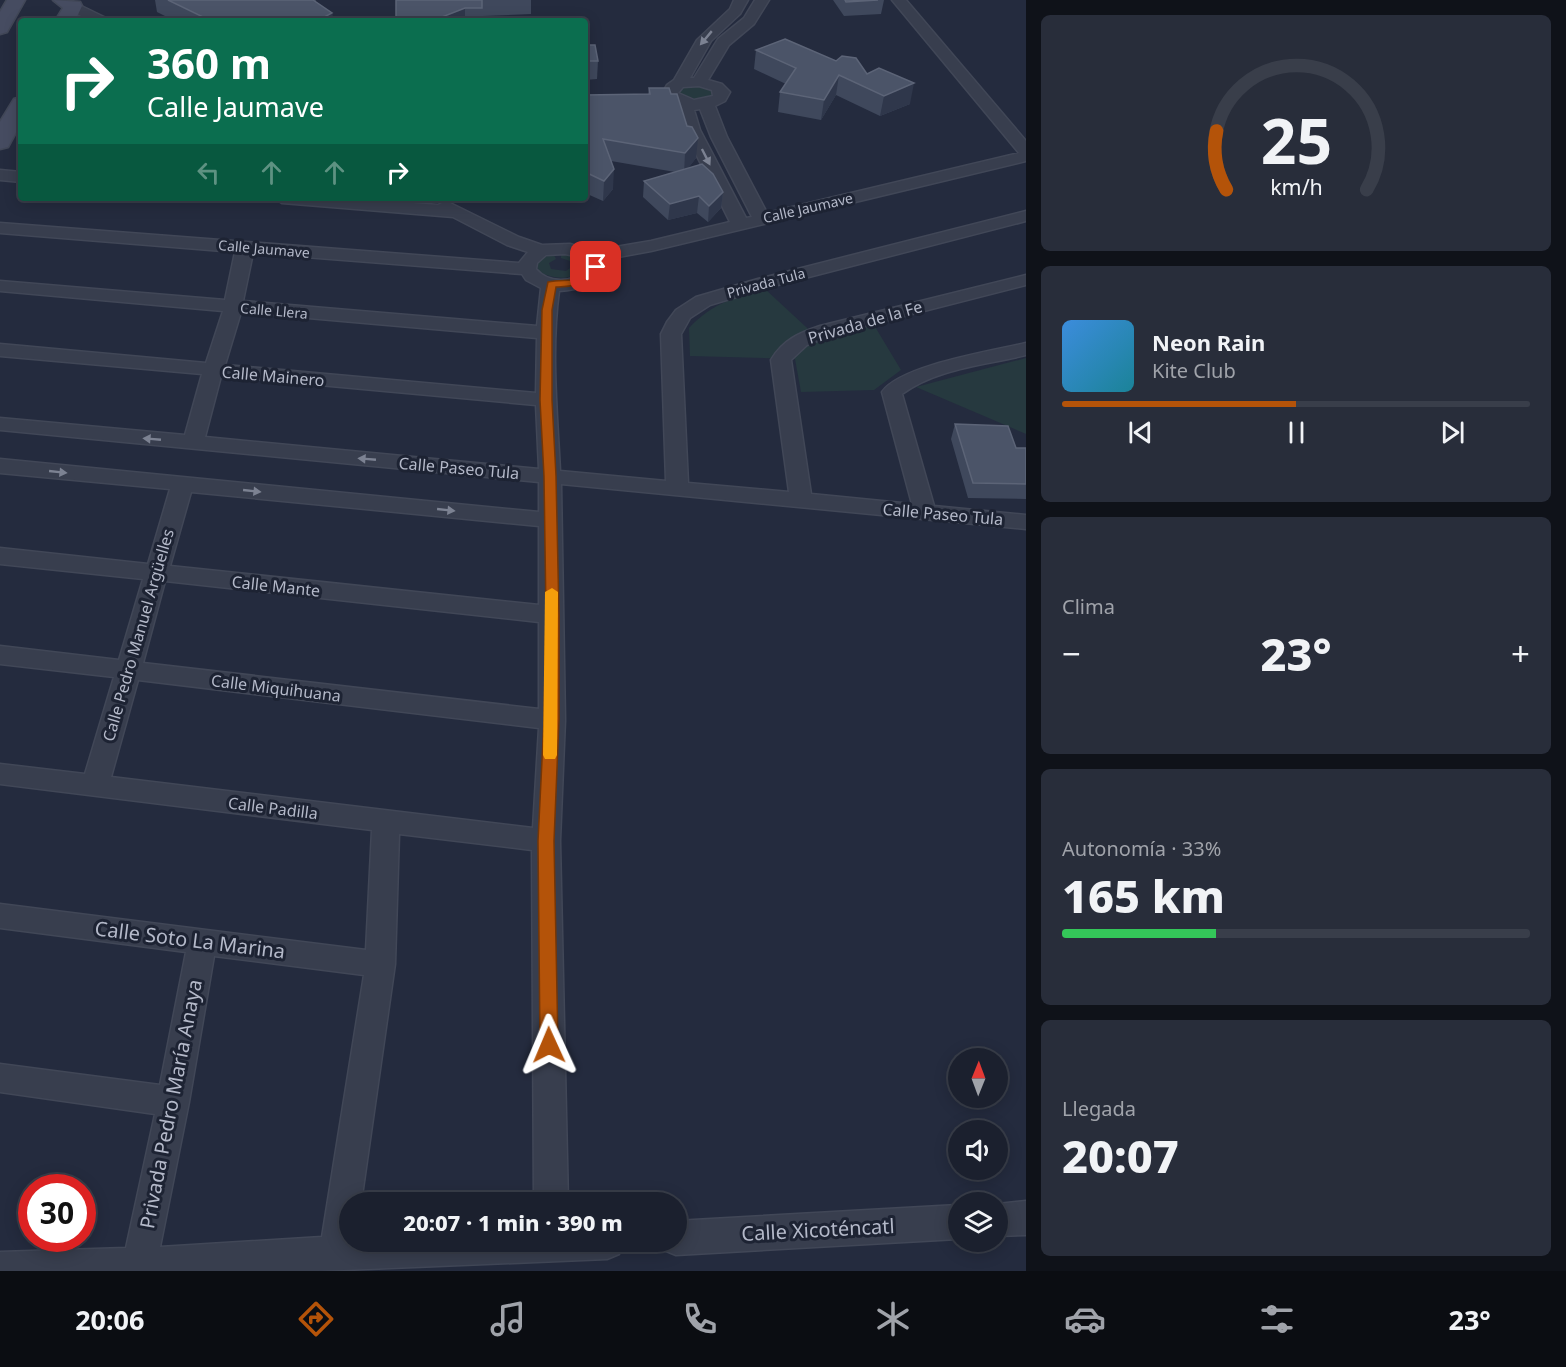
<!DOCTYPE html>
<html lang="es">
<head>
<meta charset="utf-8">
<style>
  :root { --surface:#1b202e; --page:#282d3a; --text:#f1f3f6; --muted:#a0a3aa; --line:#393e4a; --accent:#b45309 }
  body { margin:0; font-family:"Noto Sans",sans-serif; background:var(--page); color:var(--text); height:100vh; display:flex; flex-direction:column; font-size:22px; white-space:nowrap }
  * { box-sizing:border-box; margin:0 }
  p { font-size:20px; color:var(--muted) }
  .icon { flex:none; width:33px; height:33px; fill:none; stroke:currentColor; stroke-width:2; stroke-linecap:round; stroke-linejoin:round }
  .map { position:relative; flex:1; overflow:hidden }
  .panel { display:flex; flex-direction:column; gap:15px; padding:15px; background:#0f1219; width:540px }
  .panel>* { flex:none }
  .banner { position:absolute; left:18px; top:18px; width:570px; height:183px; border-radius:6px; box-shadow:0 3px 15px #0003,0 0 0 2px var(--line); background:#0b6e4f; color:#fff; overflow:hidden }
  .needle { width:39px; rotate:1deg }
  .fabs { position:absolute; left:948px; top:1048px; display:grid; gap:12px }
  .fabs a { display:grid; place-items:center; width:60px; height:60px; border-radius:50%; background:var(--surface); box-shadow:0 3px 15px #0003,0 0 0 2px var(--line); font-size:30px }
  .speed { position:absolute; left:18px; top:1174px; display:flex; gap:12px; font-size:30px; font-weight:700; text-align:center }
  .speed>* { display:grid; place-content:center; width:78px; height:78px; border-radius:50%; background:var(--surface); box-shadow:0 3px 15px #0003,0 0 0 2px var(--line); line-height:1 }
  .speed .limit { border:9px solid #d22; background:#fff; color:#111 }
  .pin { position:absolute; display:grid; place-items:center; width:51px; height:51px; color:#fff; margin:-26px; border-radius:12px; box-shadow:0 3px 9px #0006 }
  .me { position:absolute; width:66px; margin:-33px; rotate:359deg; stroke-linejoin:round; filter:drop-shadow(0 0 4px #0008) }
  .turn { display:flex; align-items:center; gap:21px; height:126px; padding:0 30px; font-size:27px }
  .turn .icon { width:78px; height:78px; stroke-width:2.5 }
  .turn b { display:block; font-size:42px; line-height:51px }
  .lanes { display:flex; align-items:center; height:57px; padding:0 30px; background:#0003; justify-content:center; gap:30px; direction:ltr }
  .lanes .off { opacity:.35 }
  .big { font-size:45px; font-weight:800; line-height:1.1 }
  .panel .widget { flex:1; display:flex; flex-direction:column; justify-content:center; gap:9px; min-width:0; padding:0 21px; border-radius:9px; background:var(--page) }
  .panel .dial { align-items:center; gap:0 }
  .dial svg { height:156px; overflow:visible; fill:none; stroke:var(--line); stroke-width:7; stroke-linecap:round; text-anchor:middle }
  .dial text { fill:var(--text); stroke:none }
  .song { display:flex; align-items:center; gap:18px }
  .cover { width:72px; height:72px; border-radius:9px; background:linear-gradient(135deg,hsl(210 70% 55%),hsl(190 70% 35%)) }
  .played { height:6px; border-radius:3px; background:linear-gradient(90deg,var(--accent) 50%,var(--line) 50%) }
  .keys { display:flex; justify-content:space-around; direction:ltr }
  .heat { display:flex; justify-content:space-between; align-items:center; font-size:33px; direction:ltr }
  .charge { height:9px; border-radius:4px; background:linear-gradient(90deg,#34c759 33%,var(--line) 0) }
  .trip { position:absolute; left:339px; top:1192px; width:348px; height:60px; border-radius:30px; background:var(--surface); box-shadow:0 3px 15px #0003,0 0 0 2px var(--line); font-weight:800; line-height:60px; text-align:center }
  .tabs { display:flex; height:96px; justify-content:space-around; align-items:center; background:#0b0d12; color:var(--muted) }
  .tabs .icon { width:42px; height:42px }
  .tabs .active { color:var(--accent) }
  .tabs b { font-size:27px; color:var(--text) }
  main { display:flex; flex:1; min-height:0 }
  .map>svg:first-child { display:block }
</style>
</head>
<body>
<main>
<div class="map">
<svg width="1026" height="1271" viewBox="0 0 1026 1271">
  <rect width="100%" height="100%" fill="#242b3e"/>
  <g fill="#26393f">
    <polygon points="689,84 718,90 711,101 684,100 676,91"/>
    <path d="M553,253L556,259L549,263L551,269L566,271L573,266L570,261L561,258V253L574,256L583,262L582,270C570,281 553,279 540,272L536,265L538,261Z"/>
    <path d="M765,289L819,339L874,325L901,370L874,390L801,392L795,359L690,356L689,328C713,303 733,298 765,289Z"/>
    <polygon points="1026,358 1026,434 916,387"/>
  </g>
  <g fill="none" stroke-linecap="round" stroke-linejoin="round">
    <g stroke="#414757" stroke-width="3">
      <g id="street">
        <path d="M734,0H748L740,14L711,41L690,78H694L718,39L744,18L755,0H769L754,24L729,45L708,80L722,84L730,92L725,101L715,106L727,137L767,213L1019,153L892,0H906L1026,141V161L651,251L602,260L604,272C594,286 576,290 559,291C551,349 557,411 560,471L666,481L661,334L667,322L676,310L696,297L758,279L1026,211V221L770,287L710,305L690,318L681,334L688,483L789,492L771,360C783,340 799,333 820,326L1026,275V285L834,334L807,345L791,360L811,494L912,504L882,392C901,365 993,351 1026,343V355C986,365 937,368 902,394L934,506L1026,515V529L561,484L565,720L560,841L568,1203H534L532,850L399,834L395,964L361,1203H350V1242H624L619,1254L607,1259L319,1271H0V1252L126,1248L155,1114L0,1092V1064L160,1085L186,952L0,928V904L366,950L372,830L0,784V764L85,774L114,677L0,664V646L119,660L143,579L0,564V548L148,564L170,489L0,473V459L539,512V482L0,430V418L185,435L202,374L0,356V344L206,363L223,311L0,291V281L225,300L235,252L0,233V223L519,263L528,252L507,245L453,217L282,203L274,198H346L438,205L446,201L519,237L542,245L570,244L592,251L651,241L730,222L684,130L678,114V106L669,102L662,94L667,85L674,80L697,40L730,9ZM699,86L712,90L713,96L694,100L678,93L683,87ZM700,109L711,137L752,217L746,218L700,130L694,110ZM253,253L522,274L526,280L541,288L537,326L243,301ZM565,254L575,256L584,262L586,270C572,283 549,284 536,269L537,263L546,255ZM241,312L537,338L536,393L225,365ZM221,376L536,405L539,469L205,437ZM191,492L539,526V605L170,566ZM165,581L539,622V709L143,663ZM138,680L539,728L533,828L111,777ZM214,956L364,975L322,1237L160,1247L189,1102Z"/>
        <polygon points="73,2 106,18 108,21 91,21 68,9 66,6"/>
        <polygon points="0,170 21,172 21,182 0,180"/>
        <polygon points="1026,1201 1026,1235 998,1236 998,1204"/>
        <polygon points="958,1205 958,1239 676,1255 664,1250 661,1242 676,1242 676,1221"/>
      </g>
    </g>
    <g stroke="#414757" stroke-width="3">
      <g id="secondary">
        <polygon points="7,0 25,0 7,32 0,34 0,12"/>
        <polygon points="53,0 80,2 82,6 75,21 55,21 63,8"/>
        <polygon points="21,97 21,123 8,147 0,149 0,122 14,99"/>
      </g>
    </g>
    <use href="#street" fill="#383e4e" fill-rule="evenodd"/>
    <use href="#secondary" fill="#464c61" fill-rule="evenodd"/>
  </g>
  <g fill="#3f485c">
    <polygon points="155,0 316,0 316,2 332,13 333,21 175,21 157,12"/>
    <polygon points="396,0 531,0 531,14 483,16 483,21 396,21"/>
    <polygon points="833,0 884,0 881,14 844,16"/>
    <polygon points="585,45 598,61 597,79 585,80"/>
    <polygon points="756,50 836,61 867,74 910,104 880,116 836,95 821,120 778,112 780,92 786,84 754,69"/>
    <polygon points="649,88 671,94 696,158 688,168 723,192 721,208 708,222 697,213 668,220 643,197 644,181 675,172 611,161 613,189 603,201 585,193 585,95 648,94"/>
    <polygon points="955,424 1016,448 1026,448 1026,499 968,498 951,439"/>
  </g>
  <g fill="#2f374b">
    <polygon points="465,8 465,21 437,21 437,19"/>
    <polygon points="332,13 333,21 317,21"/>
    <polygon points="213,17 214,21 208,21 207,19"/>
    <polygon points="839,75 836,95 821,120 824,100"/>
    <polygon points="914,83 910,104 880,116 884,96"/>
    <polygon points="698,138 696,158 684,174 685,153"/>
    <polygon points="614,169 613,189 603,201 604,181"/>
    <polygon points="723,192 721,208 708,222 709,206"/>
    <polygon points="699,196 697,213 668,220 670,204"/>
  </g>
  <g fill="#4b5468" stroke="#5c6477" stroke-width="1.5">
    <polygon points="168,0 313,0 332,13 317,21 222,21 213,17 207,19"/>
    <polygon points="396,0 482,0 482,8 465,8 437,19 396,20"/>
    <polygon points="845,0 878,0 846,2"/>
    <polygon points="785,39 836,61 842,56 856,58 867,74 879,68 914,83 884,96 839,75 824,100 780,92 796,68 756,50"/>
    <polygon points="585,45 595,45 598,61 585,61"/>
    <polygon points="649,88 669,88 671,94 677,94 687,126 692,127 698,138 685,153 603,139 614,169 604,181 585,172 585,95 650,94"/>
    <polygon points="702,164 713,174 723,192 709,206 699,196 670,204 644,181"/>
    <polygon points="955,424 1008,426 1016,448 1026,448 1026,484 973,483"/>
  </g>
  <defs><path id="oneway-solid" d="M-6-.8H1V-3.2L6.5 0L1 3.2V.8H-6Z" transform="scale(1.5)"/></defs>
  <g fill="#7c8292">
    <use href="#oneway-solid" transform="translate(706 38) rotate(130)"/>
    <use href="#oneway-solid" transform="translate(706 157) rotate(63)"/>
    <use href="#oneway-solid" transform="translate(152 439) rotate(-175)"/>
    <use href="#oneway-solid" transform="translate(367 459) rotate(-175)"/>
    <use href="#oneway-solid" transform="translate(58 472) rotate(6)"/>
    <use href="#oneway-solid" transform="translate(252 491) rotate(6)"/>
    <use href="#oneway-solid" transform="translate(446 510) rotate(6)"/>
  </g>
  <path fill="#b45309" stroke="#753606" stroke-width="1.5" d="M592,265L601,267C591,286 576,286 556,287L552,310V400L556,476L559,615V720L554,841L558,1045L555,1050L549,1053L543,1050L540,1045L538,841L544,720L546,615L544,476L540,400L542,310L548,282C568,278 580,286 592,265Z"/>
  <polygon fill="#f59e0b" points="552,588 558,592 557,755 555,759 545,759 543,755 545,592"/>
  <g text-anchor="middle" stroke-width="6" stroke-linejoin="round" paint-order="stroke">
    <g font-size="14" fill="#b4b9c9" stroke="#1d2333">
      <text transform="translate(808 208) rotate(-13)" y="5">Calle Jaumave</text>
      <text transform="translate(264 249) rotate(5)" y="5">Calle Jaumave</text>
      <text transform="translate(766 283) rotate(-15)" y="5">Privada Tula</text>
      <text transform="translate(274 311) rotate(5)" y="5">Calle Llera</text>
    </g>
    <g font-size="16" fill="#b4b9c9" stroke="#1d2333">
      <text transform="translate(865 322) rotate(-16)" y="6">Privada de la Fe</text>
      <text transform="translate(273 376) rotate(5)" y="6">Calle Mainero</text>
      <text transform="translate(459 468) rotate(5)" y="6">Calle Paseo Tula</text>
      <text transform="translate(943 514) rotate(5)" y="6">Calle Paseo Tula</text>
      <text transform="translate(276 586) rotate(6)" y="6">Calle Mante</text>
      <text transform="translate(138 635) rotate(-74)" y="6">Calle Pedro Manuel Argüelles</text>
      <text transform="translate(276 688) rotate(7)" y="6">Calle Miquihuana</text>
      <text transform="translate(273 808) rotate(7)" y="6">Calle Padilla</text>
    </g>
    <g font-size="20" fill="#b4b9c9" stroke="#1d2333">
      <text transform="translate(190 940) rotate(7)" y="7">Calle Soto La Marina</text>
      <text transform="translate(171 1104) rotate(-79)" y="7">Privada Pedro María Anaya</text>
      <text transform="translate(818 1230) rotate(-3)" y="7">Calle Xicoténcatl</text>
    </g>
  </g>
</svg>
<div class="fabs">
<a><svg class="needle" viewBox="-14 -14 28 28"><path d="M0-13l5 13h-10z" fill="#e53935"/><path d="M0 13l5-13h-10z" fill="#a0a3aa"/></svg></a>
<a><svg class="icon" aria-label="sound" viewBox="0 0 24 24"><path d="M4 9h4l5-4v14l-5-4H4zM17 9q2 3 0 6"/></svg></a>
<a><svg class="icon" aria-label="layers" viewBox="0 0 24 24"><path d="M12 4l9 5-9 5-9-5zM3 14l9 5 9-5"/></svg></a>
</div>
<div class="speed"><div class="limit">30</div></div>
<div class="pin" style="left:596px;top:267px;background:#d93025"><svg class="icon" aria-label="arrive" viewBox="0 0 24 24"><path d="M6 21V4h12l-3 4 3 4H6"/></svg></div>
<svg class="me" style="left:549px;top:1045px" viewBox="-20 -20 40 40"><path d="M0-17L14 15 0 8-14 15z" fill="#b45309" stroke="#fff" stroke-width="4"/></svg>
<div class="trip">20:07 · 1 min · 390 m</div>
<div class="banner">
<div class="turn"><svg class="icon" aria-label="right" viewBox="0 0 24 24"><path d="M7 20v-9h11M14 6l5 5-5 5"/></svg><div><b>360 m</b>Calle Jaumave</div></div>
<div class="lanes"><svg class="icon off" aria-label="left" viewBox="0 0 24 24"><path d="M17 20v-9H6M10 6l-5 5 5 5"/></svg><svg class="icon off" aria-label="ahead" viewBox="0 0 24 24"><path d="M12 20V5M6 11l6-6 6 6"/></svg><svg class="icon off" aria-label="ahead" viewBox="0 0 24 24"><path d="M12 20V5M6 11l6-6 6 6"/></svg><svg class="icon" aria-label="right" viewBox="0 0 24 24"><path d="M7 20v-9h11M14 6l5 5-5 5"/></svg></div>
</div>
</div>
<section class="panel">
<div class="widget dial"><svg viewBox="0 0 100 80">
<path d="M14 69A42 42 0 1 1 86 69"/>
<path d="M14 69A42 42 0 0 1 9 39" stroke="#b45309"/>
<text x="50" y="56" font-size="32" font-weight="700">25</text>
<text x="50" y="72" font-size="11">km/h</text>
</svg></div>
<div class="widget">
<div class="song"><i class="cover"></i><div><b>Neon Rain</b><p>Kite Club</p></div></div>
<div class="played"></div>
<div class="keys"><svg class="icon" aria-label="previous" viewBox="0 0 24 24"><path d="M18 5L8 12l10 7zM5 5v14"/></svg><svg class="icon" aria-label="pause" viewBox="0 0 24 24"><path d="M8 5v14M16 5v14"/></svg><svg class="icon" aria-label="next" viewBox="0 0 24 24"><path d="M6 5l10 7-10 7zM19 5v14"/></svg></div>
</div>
<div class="widget"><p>Clima</p>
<div class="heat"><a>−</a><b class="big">23°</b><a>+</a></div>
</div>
<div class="widget"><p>Autonomía · 33%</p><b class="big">165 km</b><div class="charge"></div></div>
<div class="widget"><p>Llegada</p><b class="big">20:07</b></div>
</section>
</main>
<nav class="tabs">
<b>20:06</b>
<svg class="icon active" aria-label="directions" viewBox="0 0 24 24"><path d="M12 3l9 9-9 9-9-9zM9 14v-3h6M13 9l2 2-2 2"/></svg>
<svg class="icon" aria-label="music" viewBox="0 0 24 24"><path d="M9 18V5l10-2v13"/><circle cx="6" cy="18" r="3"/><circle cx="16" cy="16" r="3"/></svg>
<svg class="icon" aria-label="phone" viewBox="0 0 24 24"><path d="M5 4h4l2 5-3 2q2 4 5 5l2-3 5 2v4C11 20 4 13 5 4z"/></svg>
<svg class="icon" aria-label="climate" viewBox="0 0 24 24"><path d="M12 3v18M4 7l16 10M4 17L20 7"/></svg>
<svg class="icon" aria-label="car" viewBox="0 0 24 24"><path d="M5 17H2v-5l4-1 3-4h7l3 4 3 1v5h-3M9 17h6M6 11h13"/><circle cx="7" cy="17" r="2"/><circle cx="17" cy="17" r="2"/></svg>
<svg class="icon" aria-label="filters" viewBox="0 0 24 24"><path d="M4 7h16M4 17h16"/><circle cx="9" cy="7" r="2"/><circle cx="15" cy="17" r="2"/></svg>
<b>23°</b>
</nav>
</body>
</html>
